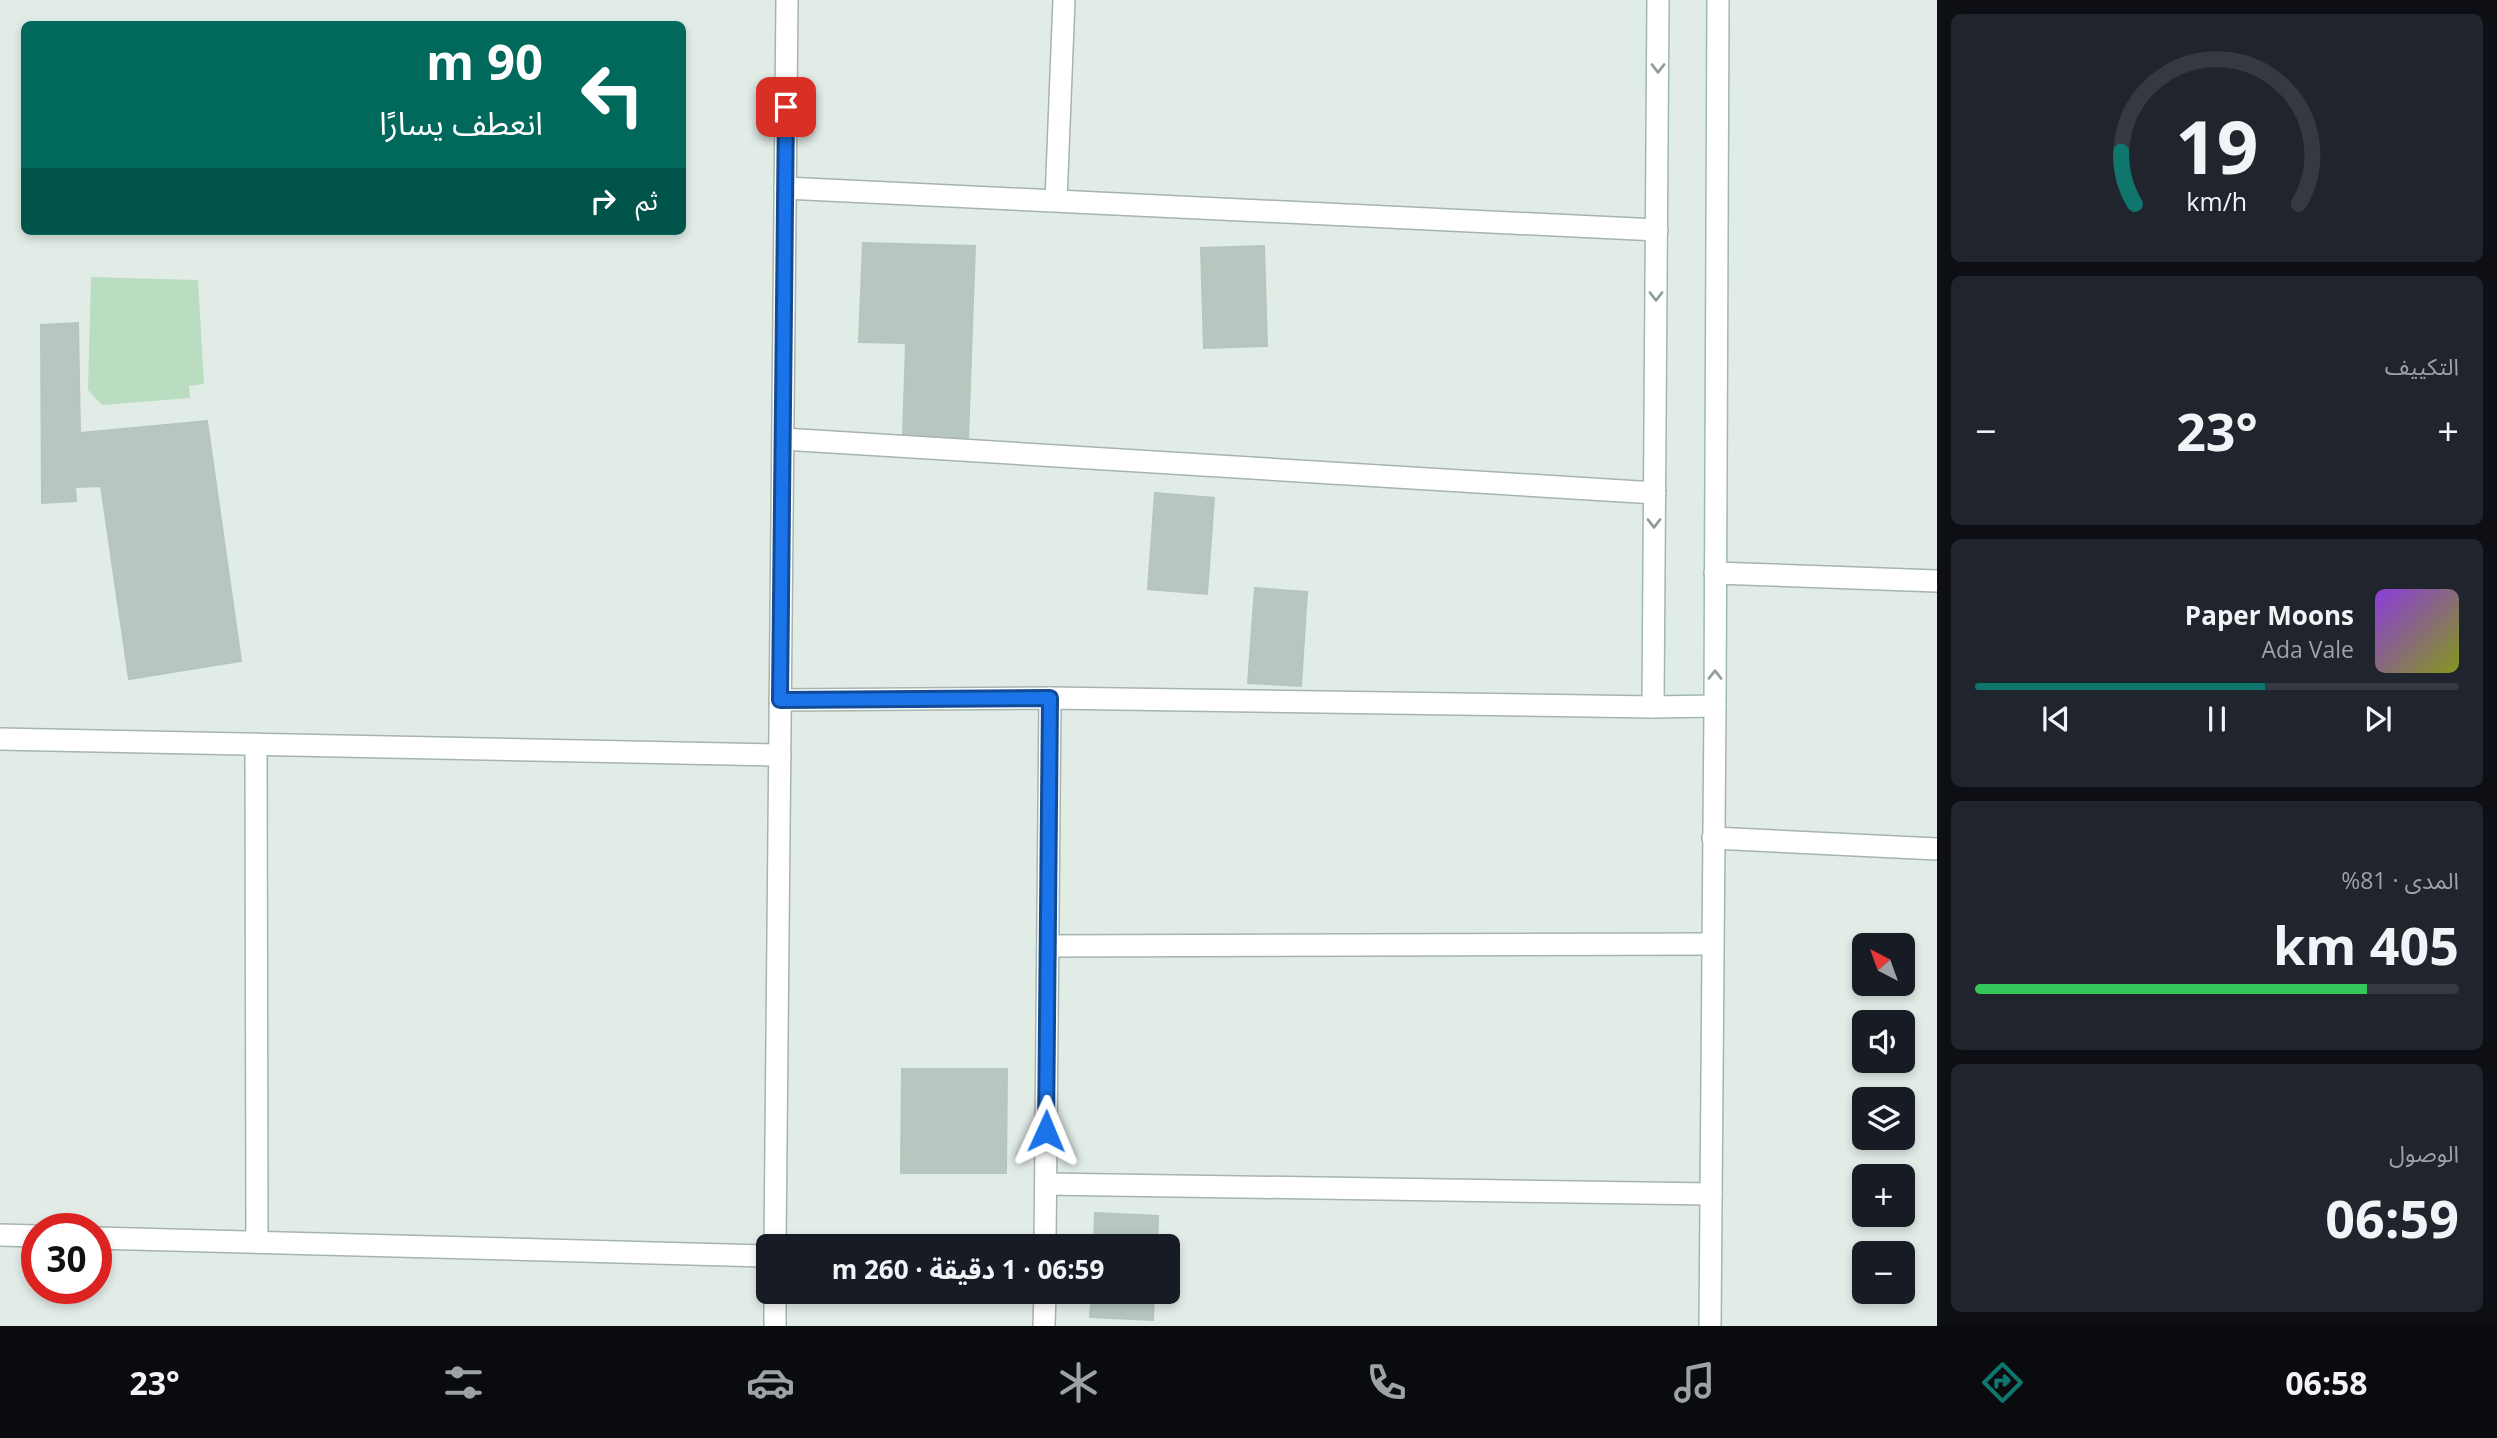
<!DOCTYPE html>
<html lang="ar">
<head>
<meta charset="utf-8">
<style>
  :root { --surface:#171b24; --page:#20242c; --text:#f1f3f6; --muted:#9ea1a6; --line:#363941; --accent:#0f766e }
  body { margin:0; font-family:"Open Sans","Noto Sans Arabic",sans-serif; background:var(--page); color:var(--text); direction:rtl; height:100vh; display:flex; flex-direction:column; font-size:26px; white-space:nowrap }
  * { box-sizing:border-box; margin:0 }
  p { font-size:23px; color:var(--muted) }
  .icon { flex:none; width:38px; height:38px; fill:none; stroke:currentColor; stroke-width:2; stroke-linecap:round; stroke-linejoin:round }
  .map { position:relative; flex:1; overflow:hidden; direction:ltr }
  .panel { display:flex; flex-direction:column; gap:14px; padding:14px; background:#0d0f14; width:560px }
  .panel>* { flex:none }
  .banner { position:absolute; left:21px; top:21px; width:665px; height:214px; border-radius:10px; box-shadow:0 4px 10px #0003; direction:rtl; background:#00695c; color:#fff; overflow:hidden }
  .needle { width:46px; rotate:319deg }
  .tools { position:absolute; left:1852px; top:933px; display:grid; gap:14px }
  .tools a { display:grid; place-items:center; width:63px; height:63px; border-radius:10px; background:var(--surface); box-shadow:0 4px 10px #0003; font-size:35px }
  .speed { position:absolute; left:21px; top:1213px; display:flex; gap:14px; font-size:35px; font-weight:700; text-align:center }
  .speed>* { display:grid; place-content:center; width:91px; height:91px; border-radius:50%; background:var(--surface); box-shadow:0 4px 10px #0003; line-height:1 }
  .speed .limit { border:10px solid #d22; background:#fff; color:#111 }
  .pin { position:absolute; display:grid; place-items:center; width:60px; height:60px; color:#fff; margin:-30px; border-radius:14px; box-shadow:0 4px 10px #0006 }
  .me { position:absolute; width:77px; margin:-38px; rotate:1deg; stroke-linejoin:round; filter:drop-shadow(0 0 5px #0008) }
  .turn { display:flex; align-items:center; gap:24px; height:147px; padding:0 28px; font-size:32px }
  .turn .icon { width:91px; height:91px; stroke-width:2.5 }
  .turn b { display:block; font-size:49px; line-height:60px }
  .then { display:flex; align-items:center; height:66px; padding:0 28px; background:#0003; gap:14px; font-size:26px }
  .big { font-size:52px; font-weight:700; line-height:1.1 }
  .panel .tile { flex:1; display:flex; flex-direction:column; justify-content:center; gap:10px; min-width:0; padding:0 24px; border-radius:10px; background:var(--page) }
  .panel .dial { align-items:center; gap:0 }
  .dial svg { height:182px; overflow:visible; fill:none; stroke:var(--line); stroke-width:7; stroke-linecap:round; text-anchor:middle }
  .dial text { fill:var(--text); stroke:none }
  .song { display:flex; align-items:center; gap:21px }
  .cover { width:84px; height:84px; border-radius:10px; background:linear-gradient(135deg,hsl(270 70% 55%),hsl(70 70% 35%)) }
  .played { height:7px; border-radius:4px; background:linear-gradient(90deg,var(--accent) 60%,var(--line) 60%) }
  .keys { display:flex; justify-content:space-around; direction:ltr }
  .heat { display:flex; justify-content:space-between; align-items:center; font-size:38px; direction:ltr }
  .charge { height:10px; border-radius:5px; background:linear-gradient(90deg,#34c759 81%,var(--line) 0) }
  .trip { position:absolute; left:756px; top:1234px; width:424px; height:70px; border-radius:10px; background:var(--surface); box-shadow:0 4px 10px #0003; font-weight:700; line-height:70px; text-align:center; direction:rtl }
  .tabs { display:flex; height:112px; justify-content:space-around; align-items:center; background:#090b0e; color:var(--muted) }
  .tabs .icon { width:49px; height:49px }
  .tabs .selected { color:var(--accent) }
  .tabs b { font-size:32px; color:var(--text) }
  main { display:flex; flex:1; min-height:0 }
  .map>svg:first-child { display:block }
</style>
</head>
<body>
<main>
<section class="panel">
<div class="tile dial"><svg viewBox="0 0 100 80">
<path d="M14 69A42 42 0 1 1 86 69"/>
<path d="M14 69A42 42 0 0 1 8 46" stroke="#0f766e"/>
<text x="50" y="56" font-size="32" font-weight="700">19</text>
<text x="50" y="72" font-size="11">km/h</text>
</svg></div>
<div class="tile"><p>التكييف</p>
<div class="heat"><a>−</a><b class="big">23°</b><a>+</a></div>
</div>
<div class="tile">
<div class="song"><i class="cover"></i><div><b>Paper Moons</b><p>Ada Vale</p></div></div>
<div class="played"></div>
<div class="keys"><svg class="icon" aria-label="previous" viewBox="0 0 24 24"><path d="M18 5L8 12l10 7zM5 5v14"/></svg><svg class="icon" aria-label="pause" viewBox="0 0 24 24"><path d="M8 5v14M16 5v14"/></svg><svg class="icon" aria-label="next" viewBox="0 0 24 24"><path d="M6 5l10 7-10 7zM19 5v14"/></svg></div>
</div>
<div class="tile"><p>المدى · 81%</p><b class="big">405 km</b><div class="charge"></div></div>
<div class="tile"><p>الوصول</p><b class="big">06:59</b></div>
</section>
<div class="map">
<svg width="1937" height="1326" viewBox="0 0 1937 1326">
  <rect width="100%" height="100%" fill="#e2ece7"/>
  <polygon fill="#baddc1" points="91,277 198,280 204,384 189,386 190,398 102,405 88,390"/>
  <g fill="#b7c7bf" stroke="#b4c6bd" stroke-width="2">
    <polygon points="863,243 975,246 968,439 903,437 906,343 859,342"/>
    <polygon points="1264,246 1267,346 1204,348 1201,248"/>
    <polygon points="78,323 80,433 207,421 241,661 129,679 101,486 75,487 76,501 42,503 41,325"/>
    <polygon points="1155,493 1214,498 1207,594 1148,589"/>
    <polygon points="1255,588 1307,592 1301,686 1248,683"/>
    <polygon points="902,1069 1007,1069 1006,1173 901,1173"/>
    <polygon points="1095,1213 1158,1216 1157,1246 1094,1246"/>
    <polygon points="1092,1292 1154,1292 1153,1320 1090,1317"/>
  </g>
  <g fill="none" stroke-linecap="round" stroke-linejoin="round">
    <g stroke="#a5b4ae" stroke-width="24">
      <g id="street">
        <polyline points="785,188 1657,230"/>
        <polyline points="1056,200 1064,0"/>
        <polyline points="783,439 1655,493"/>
        <polyline points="1715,573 1937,581"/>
        <polyline points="780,700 1050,698 1653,707"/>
        <polyline points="0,739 780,755"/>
        <polyline points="256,744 257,1242"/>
        <polyline points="1713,838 1937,849"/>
        <polyline points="1048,946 1712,944"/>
        <polyline points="1046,1184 1711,1194"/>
        <polyline points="0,1235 37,1236"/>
        <polyline points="96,1238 768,1256"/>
        <polyline points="775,1246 787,0"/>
        <polyline points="1045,1246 1050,698"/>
        <polyline points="775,1326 775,1292"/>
        <polyline points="1044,1326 1045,1292"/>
        <polyline points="1710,1326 1715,706"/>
      </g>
    </g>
    <g stroke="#a0b8ae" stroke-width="24">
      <polyline id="secondary" points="1658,0 1653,707 1715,706 1718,0"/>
    </g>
    <use href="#street" stroke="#fff" stroke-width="21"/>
    <use href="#secondary" stroke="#fff" stroke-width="21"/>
  </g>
  <defs><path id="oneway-chevron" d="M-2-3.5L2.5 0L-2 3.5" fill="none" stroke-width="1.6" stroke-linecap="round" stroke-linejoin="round" transform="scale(1.75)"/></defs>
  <g stroke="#909e9a">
    <use href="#oneway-chevron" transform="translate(1658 68) rotate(90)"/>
    <use href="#oneway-chevron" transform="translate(1656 296) rotate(90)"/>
    <use href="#oneway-chevron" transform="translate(1654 523) rotate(90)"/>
    <use href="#oneway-chevron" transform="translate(1715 675) rotate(-90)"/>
  </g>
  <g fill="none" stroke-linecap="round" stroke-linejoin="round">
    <g stroke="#114b97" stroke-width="18">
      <polyline id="route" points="786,107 780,700 1050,698 1046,1131"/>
    </g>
    <use href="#route" stroke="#1a73e8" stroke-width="12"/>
  </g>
</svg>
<div class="tools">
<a><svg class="needle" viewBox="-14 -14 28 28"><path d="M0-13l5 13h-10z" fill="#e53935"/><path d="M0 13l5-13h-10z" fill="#9ea1a6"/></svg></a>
<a><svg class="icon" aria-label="sound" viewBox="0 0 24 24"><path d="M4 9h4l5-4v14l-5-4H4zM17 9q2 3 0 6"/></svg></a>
<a><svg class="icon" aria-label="layers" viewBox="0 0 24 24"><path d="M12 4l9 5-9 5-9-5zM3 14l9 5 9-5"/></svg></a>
<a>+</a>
<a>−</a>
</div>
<div class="speed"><div class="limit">30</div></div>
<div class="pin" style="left:786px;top:107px;background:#d93025"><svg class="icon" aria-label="arrive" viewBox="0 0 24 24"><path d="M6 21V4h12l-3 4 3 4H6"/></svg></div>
<svg class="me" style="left:1046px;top:1131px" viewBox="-20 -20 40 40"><path d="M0-17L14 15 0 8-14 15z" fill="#1a73e8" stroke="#fff" stroke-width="4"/></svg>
<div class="trip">06:59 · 1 دقيقة · 260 m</div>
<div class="banner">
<div class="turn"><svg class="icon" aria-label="left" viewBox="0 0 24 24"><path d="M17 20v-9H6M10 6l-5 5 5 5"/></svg><div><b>90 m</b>انعطف يسارًا</div></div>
<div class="then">ثم<svg class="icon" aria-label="right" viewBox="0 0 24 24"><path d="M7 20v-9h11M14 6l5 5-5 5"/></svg></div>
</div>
</div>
</main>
<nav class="tabs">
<b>06:58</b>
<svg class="icon selected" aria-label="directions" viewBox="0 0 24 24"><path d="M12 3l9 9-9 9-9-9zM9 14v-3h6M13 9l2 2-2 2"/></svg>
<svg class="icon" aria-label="music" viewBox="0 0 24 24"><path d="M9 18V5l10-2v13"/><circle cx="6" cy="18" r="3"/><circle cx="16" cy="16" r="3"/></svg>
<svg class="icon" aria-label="phone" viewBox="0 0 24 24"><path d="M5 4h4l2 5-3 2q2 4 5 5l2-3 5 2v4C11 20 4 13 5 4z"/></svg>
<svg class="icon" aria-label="climate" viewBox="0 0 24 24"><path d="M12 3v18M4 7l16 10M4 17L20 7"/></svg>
<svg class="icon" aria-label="car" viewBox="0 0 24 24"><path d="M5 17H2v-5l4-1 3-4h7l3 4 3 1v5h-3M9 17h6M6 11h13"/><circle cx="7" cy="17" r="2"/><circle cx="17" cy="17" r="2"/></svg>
<svg class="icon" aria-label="filters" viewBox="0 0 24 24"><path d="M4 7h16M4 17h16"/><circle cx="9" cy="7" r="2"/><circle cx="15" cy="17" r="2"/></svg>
<b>23°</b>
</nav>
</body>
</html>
